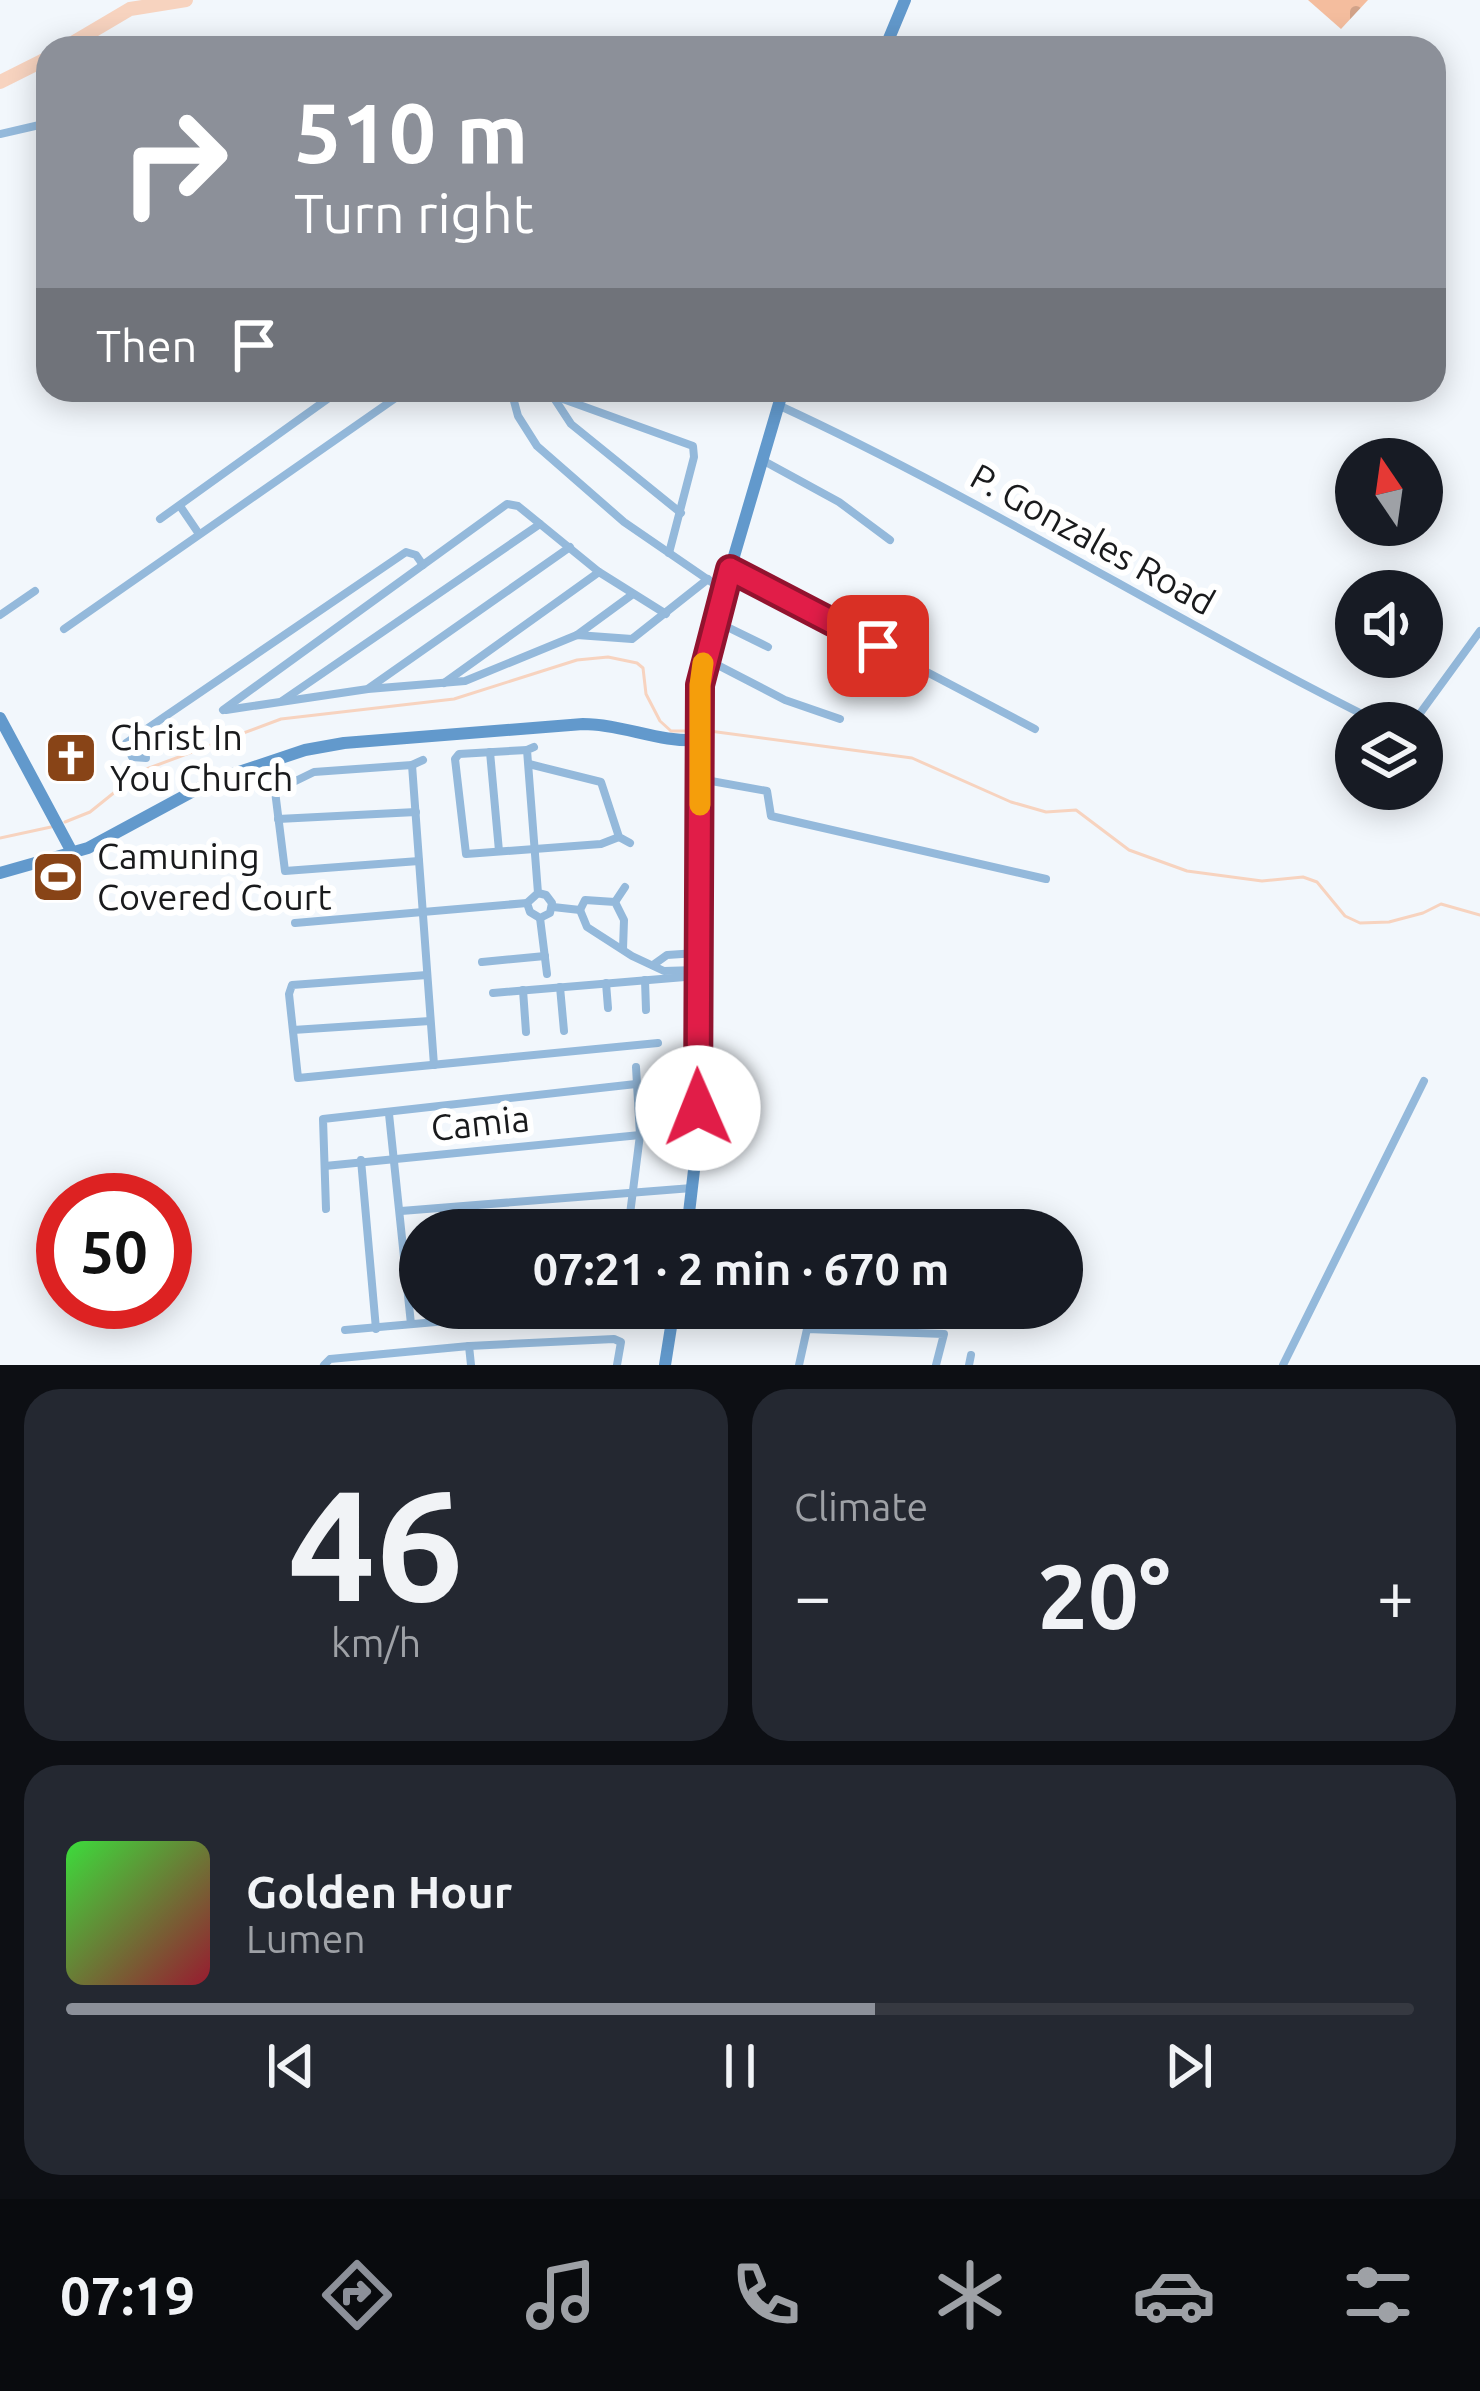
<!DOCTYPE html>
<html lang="en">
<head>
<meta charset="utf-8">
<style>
  :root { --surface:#171b24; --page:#242831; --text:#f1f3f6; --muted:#9ea1a6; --line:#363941; --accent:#8c9099 }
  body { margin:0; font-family:Ubuntu,sans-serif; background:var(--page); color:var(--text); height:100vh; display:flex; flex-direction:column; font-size:45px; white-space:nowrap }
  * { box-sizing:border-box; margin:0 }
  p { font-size:39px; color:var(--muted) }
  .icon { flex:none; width:66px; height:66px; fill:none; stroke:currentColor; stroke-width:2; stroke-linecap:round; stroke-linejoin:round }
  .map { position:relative; height:1365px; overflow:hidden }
  .drawer { display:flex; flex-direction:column; gap:24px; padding:24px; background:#0d0f14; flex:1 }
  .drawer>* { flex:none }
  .hud { position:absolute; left:36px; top:36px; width:1410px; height:366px; border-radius:36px; box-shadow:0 6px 30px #0003; background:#8c9099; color:#fff; overflow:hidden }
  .needle { width:78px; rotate:347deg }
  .fabs { position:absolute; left:1335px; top:438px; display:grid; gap:24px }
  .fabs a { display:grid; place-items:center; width:108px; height:108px; border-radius:50%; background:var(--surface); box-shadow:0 6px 30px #0003; font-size:60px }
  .speed { position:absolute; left:36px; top:1173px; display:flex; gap:24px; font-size:60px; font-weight:700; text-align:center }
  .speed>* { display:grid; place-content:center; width:156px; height:156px; border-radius:50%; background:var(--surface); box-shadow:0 6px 30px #0003; line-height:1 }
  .speed .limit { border:18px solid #d22; background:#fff; color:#111 }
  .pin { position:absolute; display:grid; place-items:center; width:102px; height:102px; color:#fff; margin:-51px; border-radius:24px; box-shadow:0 6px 18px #0006 }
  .me { position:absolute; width:132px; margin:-66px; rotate:359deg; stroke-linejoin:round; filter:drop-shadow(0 0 9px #0008) }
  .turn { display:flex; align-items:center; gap:42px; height:252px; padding:0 60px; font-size:54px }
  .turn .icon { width:156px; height:156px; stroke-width:2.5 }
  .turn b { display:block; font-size:84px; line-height:102px }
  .then { display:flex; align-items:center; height:114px; padding:0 60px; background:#0003; gap:24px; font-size:45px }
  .big { font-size:90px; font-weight:700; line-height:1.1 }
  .drawer .widget { flex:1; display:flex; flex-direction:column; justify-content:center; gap:18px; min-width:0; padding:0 42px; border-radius:36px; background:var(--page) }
  .drawer .dial { align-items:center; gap:0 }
  .dial b { font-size:156px; line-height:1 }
  .song { display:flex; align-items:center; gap:36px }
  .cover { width:144px; height:144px; border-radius:18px; background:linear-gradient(135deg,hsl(120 70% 55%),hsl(350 70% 35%)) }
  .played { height:12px; border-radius:6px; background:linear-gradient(90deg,var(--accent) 60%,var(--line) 60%) }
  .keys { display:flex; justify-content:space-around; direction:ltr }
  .heat { display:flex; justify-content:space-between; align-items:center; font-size:66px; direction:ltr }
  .drawer .tiles { flex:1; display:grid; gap:24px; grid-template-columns:1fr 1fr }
  .widget:last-child { grid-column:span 2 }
  .trip { position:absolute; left:399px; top:1209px; width:684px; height:120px; border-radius:60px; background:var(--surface); box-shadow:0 6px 30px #0003; font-weight:700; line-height:120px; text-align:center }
  .menu { display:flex; height:192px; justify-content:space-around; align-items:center; background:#090b0e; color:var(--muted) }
  .menu .icon { width:84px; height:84px }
  .menu .on { color:var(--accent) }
  .menu b { font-size:54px; color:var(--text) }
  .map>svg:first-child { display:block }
</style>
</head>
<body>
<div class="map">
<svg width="1480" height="1365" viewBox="0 0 1480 1365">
  <defs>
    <pattern id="cemetery-stones" width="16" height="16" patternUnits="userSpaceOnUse" patternTransform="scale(3)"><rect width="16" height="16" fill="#f4bd9e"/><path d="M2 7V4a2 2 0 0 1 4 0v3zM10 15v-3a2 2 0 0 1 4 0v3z" fill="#d1a288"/></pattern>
  </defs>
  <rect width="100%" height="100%" fill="#f2f7fc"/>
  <polygon fill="url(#cemetery-stones)" points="1308,0 1368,0 1341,29"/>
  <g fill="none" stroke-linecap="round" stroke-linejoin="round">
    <g stroke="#f7d3bf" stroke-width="3">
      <polyline points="702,730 912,758 1011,802 1046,812 1076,810 1129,850 1187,871 1262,881 1303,877 1317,882 1345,916 1360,923 1389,922 1423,913 1441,904 1480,915"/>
      <polyline points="65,822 90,812 141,771 281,719 454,699 577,660 608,657 637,663 643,668 646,694 660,721 671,731 690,731"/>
      <polyline points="0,838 51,827"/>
    </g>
    <g stroke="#f7d3bf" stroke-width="14">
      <polyline points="64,48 130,9 186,0"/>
      <polyline points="0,82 48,58"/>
    </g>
    <g stroke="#94b9db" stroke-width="8">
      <polyline points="0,134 48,123"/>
      <polyline points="511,390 518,416 537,446 624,522 723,590"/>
      <polyline points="538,390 693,446 694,457 669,553"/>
      <polyline points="552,395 571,424 681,513"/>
      <path d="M778,405C984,500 1176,622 1380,723"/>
      <polyline points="762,460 839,502 890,540"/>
      <polyline points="180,506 199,534"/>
      <polyline points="160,519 340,390"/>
      <polyline points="731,569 1035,729"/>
      <polyline points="0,615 35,591"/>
      <polyline points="715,621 768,647"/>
      <polyline points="64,629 407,390"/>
      <polyline points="577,635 633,594"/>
      <polyline points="704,658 785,700 840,719"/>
      <polyline points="444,683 599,572"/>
      <polyline points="369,688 570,547"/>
      <polyline points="282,701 540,524"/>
      <polyline points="223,710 507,504 518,506 599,572 666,614"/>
      <polyline points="226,710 368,689 465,681 577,635 632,639 708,579"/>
      <polyline points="1413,723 1480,631"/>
      <polyline points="534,747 527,750 538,893 527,903 530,912 540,918 550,913 552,903 546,895 538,893"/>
      <polyline points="527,750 459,754 455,759 466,854 601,844 619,837"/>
      <polyline points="490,752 499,851"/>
      <polyline points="146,758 132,757 126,743 406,552 416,555 423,565"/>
      <polyline points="529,764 601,782 619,837 630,843"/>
      <polyline points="412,765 434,1065"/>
      <polyline points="700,779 767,791 771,816 1046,879"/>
      <polyline points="278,819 416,812"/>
      <polyline points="419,861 285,871 275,791 314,772 412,765 423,760"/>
      <polyline points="615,902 625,887"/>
      <polyline points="553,907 580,910 587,927 632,956 664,971 696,970"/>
      <polyline points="580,910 585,900 615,902 624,920 623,949"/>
      <polyline points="540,918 547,974"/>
      <polyline points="295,923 527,903"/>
      <polyline points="482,962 545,956"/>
      <polyline points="653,965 667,955 697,953"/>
      <polyline points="427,975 292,985 289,994 298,1078 658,1043"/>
      <polyline points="645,980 646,1010"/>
      <polyline points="606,983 608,1008"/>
      <polyline points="560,987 564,1031"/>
      <polyline points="523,990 526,1032"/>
      <polyline points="493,993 697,976"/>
      <polyline points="293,1030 430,1021"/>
      <polyline points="389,1114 411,1324"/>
      <polyline points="361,1160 376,1329"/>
      <polyline points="325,1166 640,1135"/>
      <polyline points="326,1209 323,1119 636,1084"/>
      <polyline points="401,1211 692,1188"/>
      <polyline points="628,1230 640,1135 636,1067"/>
      <polyline points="407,1275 420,1274"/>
      <polyline points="345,1330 596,1308"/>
      <polyline points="469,1346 471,1365"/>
      <polyline points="324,1365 330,1359 469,1346 614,1339 621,1342 617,1365"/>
      <polyline points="799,1365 807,1329 944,1334 936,1365"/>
      <polyline points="969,1365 971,1355"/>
      <polyline points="1283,1365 1424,1081"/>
    </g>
    <g stroke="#6299cc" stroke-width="12">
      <polyline points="885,48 905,0"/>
      <polyline points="0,718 73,854"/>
      <path d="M0,873L88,848L212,781L305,750L344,743L583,724C623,724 659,743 700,740"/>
      <polyline points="687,1230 698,1136 700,685 704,658 783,390"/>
      <polyline points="665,1365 674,1308"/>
    </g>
  </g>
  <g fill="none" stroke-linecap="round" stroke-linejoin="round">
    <g stroke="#92132f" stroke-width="30">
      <polyline id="route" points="698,1108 700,685 730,569 878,646"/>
    </g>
    <use href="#route" stroke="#e11d48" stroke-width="21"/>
    <polyline stroke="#f59e0b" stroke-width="21" points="700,805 700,685 703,663"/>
  </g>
  <defs>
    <g id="church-square" transform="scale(2.7)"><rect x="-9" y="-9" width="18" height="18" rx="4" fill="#884417" stroke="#fff"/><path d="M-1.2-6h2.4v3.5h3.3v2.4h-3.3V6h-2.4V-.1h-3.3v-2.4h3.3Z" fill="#fff"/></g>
    <g id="stadium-square" transform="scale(2.7)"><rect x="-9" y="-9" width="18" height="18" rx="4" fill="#884417" stroke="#fff"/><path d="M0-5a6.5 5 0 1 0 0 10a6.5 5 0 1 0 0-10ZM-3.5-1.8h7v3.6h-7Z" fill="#fff"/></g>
  </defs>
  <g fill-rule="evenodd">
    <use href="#church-square" x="71" y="758"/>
    <use href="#stadium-square" x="58" y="877"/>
  </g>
  <g text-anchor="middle" stroke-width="12" stroke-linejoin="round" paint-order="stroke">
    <g font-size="36" fill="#191a1c" stroke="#fff">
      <text transform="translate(1093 539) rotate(29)" y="13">P. Gonzales Road</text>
      <text transform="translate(480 1123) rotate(-6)" y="13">Camia</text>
    </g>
    <g font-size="36" fill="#191a1c" stroke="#fff" text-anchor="start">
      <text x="110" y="750">Christ In<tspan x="110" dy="41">You Church</tspan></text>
      <text x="97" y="869">Camuning<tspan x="97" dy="41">Covered Court</tspan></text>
    </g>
  </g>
</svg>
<div class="fabs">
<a><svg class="needle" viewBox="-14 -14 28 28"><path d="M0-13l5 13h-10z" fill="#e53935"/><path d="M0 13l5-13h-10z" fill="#9ea1a6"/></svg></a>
<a><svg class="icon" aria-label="sound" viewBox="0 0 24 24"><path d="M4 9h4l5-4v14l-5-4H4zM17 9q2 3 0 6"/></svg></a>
<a><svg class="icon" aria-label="layers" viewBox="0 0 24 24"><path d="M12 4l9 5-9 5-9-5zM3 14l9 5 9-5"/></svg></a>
</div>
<div class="speed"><div class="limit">50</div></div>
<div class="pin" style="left:878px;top:646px;background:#d93025"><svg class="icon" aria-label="arrive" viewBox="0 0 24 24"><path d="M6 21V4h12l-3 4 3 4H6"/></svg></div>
<svg class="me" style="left:698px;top:1108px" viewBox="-20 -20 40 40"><circle r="19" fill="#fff"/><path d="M0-13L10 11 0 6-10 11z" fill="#e11d48"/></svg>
<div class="trip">07:21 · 2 min · 670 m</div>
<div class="hud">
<div class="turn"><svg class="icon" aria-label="right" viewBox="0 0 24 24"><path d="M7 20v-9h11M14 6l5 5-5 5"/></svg><div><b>510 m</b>Turn right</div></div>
<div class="then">Then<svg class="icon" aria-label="arrive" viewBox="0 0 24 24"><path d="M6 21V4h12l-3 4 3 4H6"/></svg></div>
</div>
</div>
<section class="drawer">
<div class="tiles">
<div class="widget dial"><b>46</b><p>km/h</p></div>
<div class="widget"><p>Climate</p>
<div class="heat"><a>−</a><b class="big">20°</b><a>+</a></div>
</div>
<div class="widget">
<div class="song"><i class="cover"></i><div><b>Golden Hour</b><p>Lumen</p></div></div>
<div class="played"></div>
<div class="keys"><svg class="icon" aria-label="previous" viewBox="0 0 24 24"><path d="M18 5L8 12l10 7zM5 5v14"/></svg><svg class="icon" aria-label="pause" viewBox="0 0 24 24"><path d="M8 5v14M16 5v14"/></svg><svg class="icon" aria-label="next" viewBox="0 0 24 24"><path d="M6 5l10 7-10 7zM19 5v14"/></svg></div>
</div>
</div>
</section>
<nav class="menu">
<b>07:19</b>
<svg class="icon on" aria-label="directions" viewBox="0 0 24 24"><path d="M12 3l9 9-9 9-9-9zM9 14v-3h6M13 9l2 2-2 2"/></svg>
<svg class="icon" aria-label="music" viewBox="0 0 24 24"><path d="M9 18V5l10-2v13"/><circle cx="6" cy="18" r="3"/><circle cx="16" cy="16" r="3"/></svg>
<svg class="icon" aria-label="phone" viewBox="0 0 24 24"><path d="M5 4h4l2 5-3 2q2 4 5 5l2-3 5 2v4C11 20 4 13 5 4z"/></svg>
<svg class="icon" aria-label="climate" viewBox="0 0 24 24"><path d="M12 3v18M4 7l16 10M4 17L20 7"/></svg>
<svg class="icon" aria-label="car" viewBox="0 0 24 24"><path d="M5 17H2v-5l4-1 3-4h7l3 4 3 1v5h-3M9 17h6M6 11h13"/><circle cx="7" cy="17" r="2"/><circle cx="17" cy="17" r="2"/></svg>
<svg class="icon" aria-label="filters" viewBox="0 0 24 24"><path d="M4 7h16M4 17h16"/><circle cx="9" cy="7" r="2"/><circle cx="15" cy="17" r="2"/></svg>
</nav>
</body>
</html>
